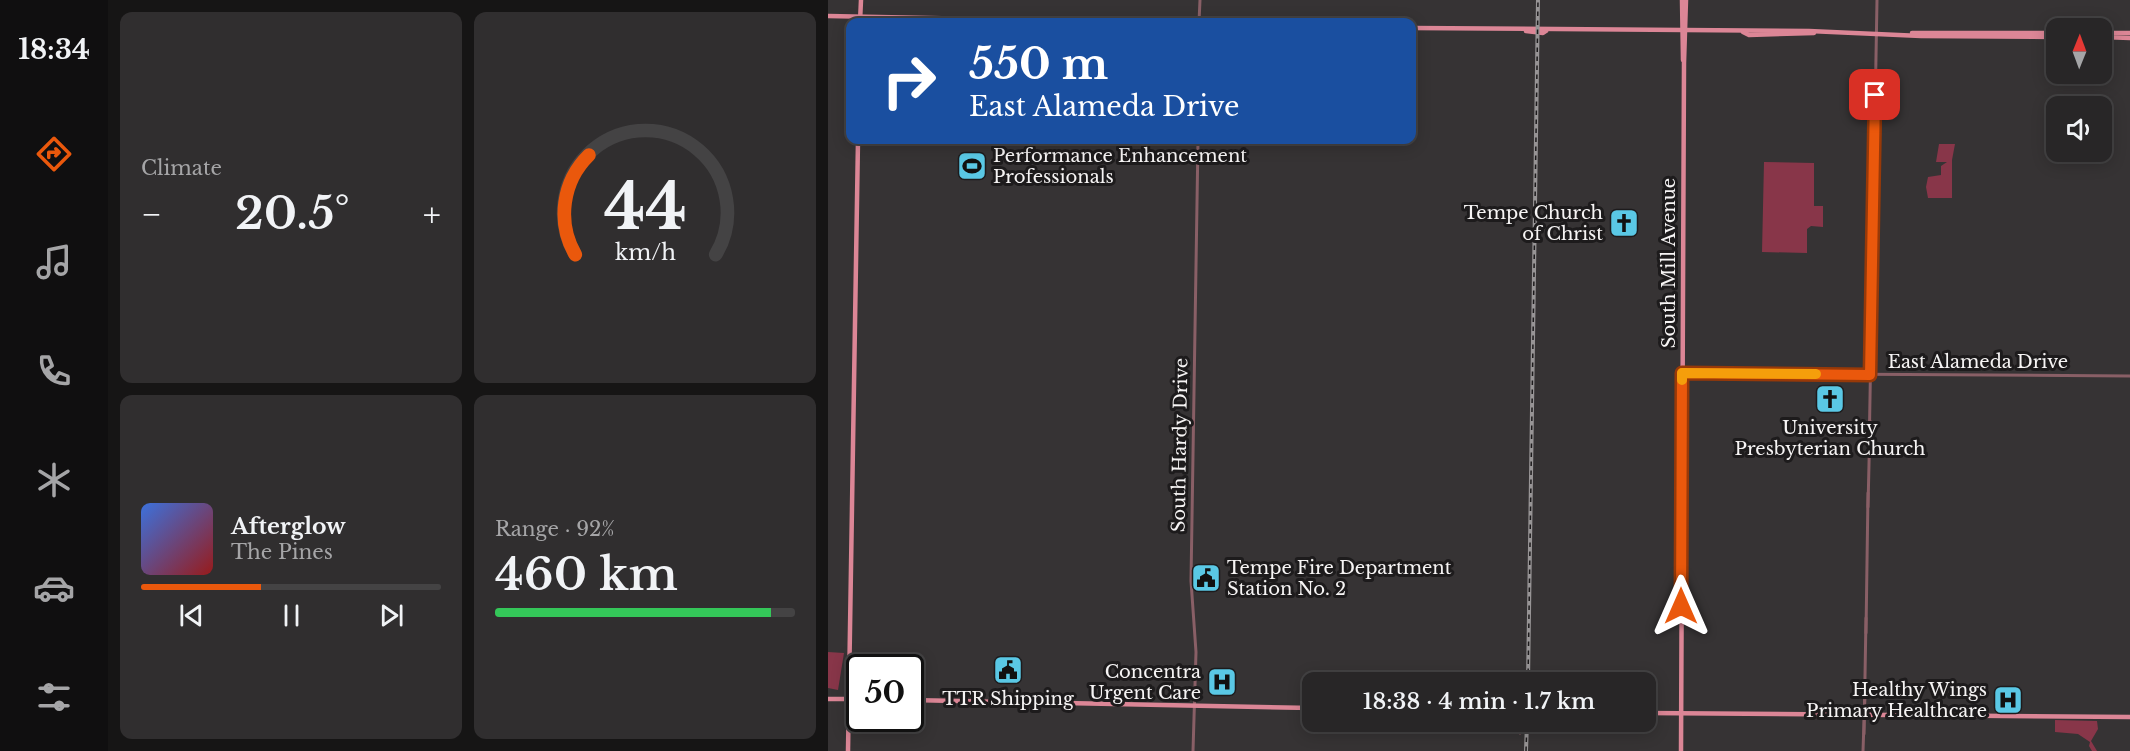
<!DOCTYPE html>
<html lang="en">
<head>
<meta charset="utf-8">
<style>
  :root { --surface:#282627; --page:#302e2f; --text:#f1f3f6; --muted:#a5a5a7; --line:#444344; --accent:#ea580c }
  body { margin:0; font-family:"Libre Baskerville",serif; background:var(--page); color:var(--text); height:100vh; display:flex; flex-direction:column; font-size:22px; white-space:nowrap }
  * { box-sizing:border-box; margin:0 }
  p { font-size:20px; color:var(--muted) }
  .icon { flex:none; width:33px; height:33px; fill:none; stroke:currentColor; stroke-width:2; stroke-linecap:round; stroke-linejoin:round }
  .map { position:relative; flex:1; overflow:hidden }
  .drawer { display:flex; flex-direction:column; gap:12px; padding:12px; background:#161515; width:720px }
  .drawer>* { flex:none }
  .hud { position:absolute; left:18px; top:18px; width:570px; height:126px; border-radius:12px; box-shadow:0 3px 15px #0003,0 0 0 2px var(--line); background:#1a4fa0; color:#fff; overflow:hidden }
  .needle { width:39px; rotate:1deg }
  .controls { position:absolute; left:1218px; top:18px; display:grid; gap:12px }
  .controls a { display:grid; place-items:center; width:66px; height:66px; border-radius:12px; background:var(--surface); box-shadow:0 3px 15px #0003,0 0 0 2px var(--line); font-size:30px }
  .speed { position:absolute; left:18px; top:654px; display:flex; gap:12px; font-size:30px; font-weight:700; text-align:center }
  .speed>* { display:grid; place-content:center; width:78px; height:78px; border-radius:50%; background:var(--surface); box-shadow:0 3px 15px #0003,0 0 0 2px var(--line); line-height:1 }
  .speed .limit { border:3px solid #111; border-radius:9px; background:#fff; color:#111 }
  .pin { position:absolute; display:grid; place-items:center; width:51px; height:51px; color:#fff; margin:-26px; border-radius:12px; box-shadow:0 3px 9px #0006 }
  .me { position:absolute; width:66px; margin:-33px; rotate:0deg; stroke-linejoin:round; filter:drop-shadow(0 0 4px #0008) }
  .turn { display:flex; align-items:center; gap:21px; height:126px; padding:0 24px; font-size:27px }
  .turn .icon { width:78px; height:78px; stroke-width:2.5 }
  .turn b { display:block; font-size:42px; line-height:51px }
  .big { font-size:45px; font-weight:600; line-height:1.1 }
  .drawer .card { flex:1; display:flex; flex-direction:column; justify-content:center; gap:9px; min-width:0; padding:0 21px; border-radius:12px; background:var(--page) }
  .drawer .dial { align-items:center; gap:0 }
  .dial svg { height:156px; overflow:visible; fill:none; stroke:var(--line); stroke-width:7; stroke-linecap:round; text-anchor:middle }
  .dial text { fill:var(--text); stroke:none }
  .song { display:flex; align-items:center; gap:18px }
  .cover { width:72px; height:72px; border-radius:9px; background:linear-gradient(135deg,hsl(220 70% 55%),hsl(0 70% 35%)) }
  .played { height:6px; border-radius:3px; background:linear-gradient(90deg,var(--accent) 40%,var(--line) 40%) }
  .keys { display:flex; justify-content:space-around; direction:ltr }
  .heat { display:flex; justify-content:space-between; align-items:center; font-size:33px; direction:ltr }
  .charge { height:9px; border-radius:4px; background:linear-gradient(90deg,#34c759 92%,var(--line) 0) }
  .drawer .tiles { flex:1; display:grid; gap:12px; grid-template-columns:repeat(2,1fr) }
  .trip { position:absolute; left:474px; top:672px; width:354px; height:60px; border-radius:12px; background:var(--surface); box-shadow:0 3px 15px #0003,0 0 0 2px var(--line); font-weight:600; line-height:60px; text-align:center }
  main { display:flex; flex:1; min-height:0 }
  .tabs { display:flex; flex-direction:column; width:108px; justify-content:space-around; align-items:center; background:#100f10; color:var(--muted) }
  .tabs .icon { width:42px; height:42px }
  .tabs .active { color:var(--accent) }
  .tabs b { font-size:27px; color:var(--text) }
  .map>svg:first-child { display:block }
</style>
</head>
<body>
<main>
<nav class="tabs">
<b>18:34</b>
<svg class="icon active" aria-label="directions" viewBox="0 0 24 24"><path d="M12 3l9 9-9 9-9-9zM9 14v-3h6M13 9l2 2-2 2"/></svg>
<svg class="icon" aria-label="music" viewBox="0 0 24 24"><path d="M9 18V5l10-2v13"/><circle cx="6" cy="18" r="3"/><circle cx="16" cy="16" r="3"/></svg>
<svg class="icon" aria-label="phone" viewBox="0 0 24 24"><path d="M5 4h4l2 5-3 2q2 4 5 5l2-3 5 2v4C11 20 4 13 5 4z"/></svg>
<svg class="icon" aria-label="climate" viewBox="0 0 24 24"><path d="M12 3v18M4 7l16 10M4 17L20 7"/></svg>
<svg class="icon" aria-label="car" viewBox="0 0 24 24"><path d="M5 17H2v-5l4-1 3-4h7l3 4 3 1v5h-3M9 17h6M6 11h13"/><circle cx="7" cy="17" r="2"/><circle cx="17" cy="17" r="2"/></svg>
<svg class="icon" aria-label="filters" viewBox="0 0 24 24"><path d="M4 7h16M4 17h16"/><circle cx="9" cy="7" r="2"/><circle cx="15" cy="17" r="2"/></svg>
</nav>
<section class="drawer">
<div class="tiles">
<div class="card"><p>Climate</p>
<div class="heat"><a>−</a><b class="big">20.5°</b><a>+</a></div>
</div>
<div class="card dial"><svg viewBox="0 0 100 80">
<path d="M14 69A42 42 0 1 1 86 69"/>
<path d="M14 69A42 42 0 0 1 21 18" stroke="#ea580c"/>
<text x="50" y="56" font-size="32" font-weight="700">44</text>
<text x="50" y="72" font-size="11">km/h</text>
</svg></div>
<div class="card">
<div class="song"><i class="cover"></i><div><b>Afterglow</b><p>The Pines</p></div></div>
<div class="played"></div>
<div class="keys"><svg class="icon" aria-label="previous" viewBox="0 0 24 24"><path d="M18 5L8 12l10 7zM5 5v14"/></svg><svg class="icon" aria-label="pause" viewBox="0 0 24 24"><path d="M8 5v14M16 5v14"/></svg><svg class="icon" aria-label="next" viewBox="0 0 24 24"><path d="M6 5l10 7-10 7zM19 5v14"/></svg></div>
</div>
<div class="card"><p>Range · 92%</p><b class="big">460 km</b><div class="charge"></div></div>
</div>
</section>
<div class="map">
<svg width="1302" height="751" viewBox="0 0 1302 751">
  <rect width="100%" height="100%" fill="#363334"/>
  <g fill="#883649">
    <polygon points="1111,144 1127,144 1124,160 1124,198 1100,198 1098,187 1100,177 1113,175 1113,166 1119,162 1108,162"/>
    <polygon points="936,162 986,163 986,206 995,206 995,227 983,226 979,229 979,253 934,252"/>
    <polygon points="0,652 16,653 10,690 0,688"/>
    <polygon points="1227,720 1269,721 1270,729 1263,741 1269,751 1264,751 1261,746 1262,742 1250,734 1227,732"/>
  </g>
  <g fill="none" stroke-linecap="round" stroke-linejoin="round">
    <g stroke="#895f66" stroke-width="3">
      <polyline points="371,22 372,0"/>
      <polyline points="854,373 1302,376"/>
      <polyline points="1041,455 1049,0"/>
      <polyline points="1040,507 1042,421"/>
      <polyline points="1038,633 1040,493"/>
      <polyline points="1036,734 1038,618"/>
      <polyline points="365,751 368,652 363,581 370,140"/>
      <polyline points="1035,751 1037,694"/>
    </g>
    <g stroke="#dc8696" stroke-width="4.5">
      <polyline points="854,0 855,60"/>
      <polyline points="0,16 305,22"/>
      <polyline points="32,22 33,0"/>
      <polyline points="584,28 981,31 1093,36 1228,37"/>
      <polyline points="698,31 715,33 718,31"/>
      <polyline points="915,32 921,35 986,33"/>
      <polyline points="1084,33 1228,33"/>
      <polyline points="1274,33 1302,33"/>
      <polyline points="1274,37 1302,38"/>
      <polyline points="0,699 32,699"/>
      <polyline points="82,700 484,708"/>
      <polyline points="818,713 1302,717"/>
      <polyline points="692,732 695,722"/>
      <polyline points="20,751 30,140"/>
      <polyline points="853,751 856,63 858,0"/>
    </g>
    <g stroke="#979495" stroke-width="4">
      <g id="rail">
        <polyline points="700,682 710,0"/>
        <polyline points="698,751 699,722"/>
      </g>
    </g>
    <use href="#rail" stroke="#1d1b1c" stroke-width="1.5" stroke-dasharray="4.5" stroke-linecap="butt"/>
  </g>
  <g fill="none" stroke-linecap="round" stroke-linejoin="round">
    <g stroke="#983908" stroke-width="15">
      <polyline id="route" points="853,606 854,373 1042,375 1047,95"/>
    </g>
    <use href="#route" stroke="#ea580c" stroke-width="10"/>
    <polyline stroke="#f59e0b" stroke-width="10" points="854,380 854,373 988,374"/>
  </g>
  <defs>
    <g id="stadium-square" transform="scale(1.5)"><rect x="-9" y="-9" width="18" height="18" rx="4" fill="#5ac8e5" stroke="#1d1b1c"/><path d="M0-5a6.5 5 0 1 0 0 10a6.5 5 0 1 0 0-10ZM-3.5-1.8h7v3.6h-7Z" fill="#111"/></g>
    <g id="church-square" transform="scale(1.5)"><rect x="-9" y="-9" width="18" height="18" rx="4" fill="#5ac8e5" stroke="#1d1b1c"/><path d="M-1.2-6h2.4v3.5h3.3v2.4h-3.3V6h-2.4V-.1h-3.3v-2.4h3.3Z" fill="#111"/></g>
    <g id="civic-square" transform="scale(1.5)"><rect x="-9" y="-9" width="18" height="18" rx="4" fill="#5ac8e5" stroke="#1d1b1c"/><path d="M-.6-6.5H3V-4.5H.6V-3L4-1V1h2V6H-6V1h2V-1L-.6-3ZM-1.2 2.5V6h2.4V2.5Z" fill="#111"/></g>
    <g id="hospital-square" transform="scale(1.5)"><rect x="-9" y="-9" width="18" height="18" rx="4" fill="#5ac8e5" stroke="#1d1b1c"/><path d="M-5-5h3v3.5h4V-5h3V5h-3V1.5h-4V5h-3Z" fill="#111"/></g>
  </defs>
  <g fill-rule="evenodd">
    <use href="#stadium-square" x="144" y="166"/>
    <use href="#church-square" x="796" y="223"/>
    <use href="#church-square" x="1002" y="399"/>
    <use href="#civic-square" x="378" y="578"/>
    <use href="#civic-square" x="180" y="670"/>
    <use href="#hospital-square" x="394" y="682"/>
    <use href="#hospital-square" x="1180" y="700"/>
  </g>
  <g text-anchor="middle" stroke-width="6" stroke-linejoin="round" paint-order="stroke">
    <g font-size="18" fill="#f6f4f4" stroke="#1d1b1c" text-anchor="end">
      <text x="165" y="162" text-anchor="start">Performance Enhancement<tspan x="165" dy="21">Professionals</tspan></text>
      <text x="775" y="219">Tempe Church<tspan x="775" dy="21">of Christ</tspan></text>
      <text x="1002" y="434" text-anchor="middle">University<tspan x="1002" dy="21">Presbyterian Church</tspan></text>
      <text x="399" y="574" text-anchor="start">Tempe Fire Department<tspan x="399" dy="21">Station No. 2</tspan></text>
      <text x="373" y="678">Concentra<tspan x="373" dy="21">Urgent Care</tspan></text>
      <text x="1159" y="696">Healthy Wings<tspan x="1159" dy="21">Primary Healthcare</tspan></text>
      <text x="180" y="705" text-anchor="middle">TTR Shipping</text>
    </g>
    <g font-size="18" fill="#f6f4f4" stroke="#1d1b1c">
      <text transform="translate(841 263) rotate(-90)" y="6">South Mill Avenue</text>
      <text x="1150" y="368">East Alameda Drive</text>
      <text transform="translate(352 445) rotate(-89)" y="6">South Hardy Drive</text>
    </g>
  </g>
</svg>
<div class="controls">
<a><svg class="needle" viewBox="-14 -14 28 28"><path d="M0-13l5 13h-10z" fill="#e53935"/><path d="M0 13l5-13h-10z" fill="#a5a5a7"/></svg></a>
<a><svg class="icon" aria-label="sound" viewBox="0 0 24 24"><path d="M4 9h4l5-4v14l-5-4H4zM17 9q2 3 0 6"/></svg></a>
</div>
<div class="speed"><div class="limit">50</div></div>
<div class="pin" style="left:1047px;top:95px;background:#d93025"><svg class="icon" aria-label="arrive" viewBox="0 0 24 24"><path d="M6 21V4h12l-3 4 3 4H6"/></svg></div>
<svg class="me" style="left:853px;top:606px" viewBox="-20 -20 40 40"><path d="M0-17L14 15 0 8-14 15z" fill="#ea580c" stroke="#fff" stroke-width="4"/></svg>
<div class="trip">18:38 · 4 min · 1.7 km</div>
<div class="hud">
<div class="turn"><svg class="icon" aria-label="right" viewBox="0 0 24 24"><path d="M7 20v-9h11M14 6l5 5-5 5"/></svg><div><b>550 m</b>East Alameda Drive</div></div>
</div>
</div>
</main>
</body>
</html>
